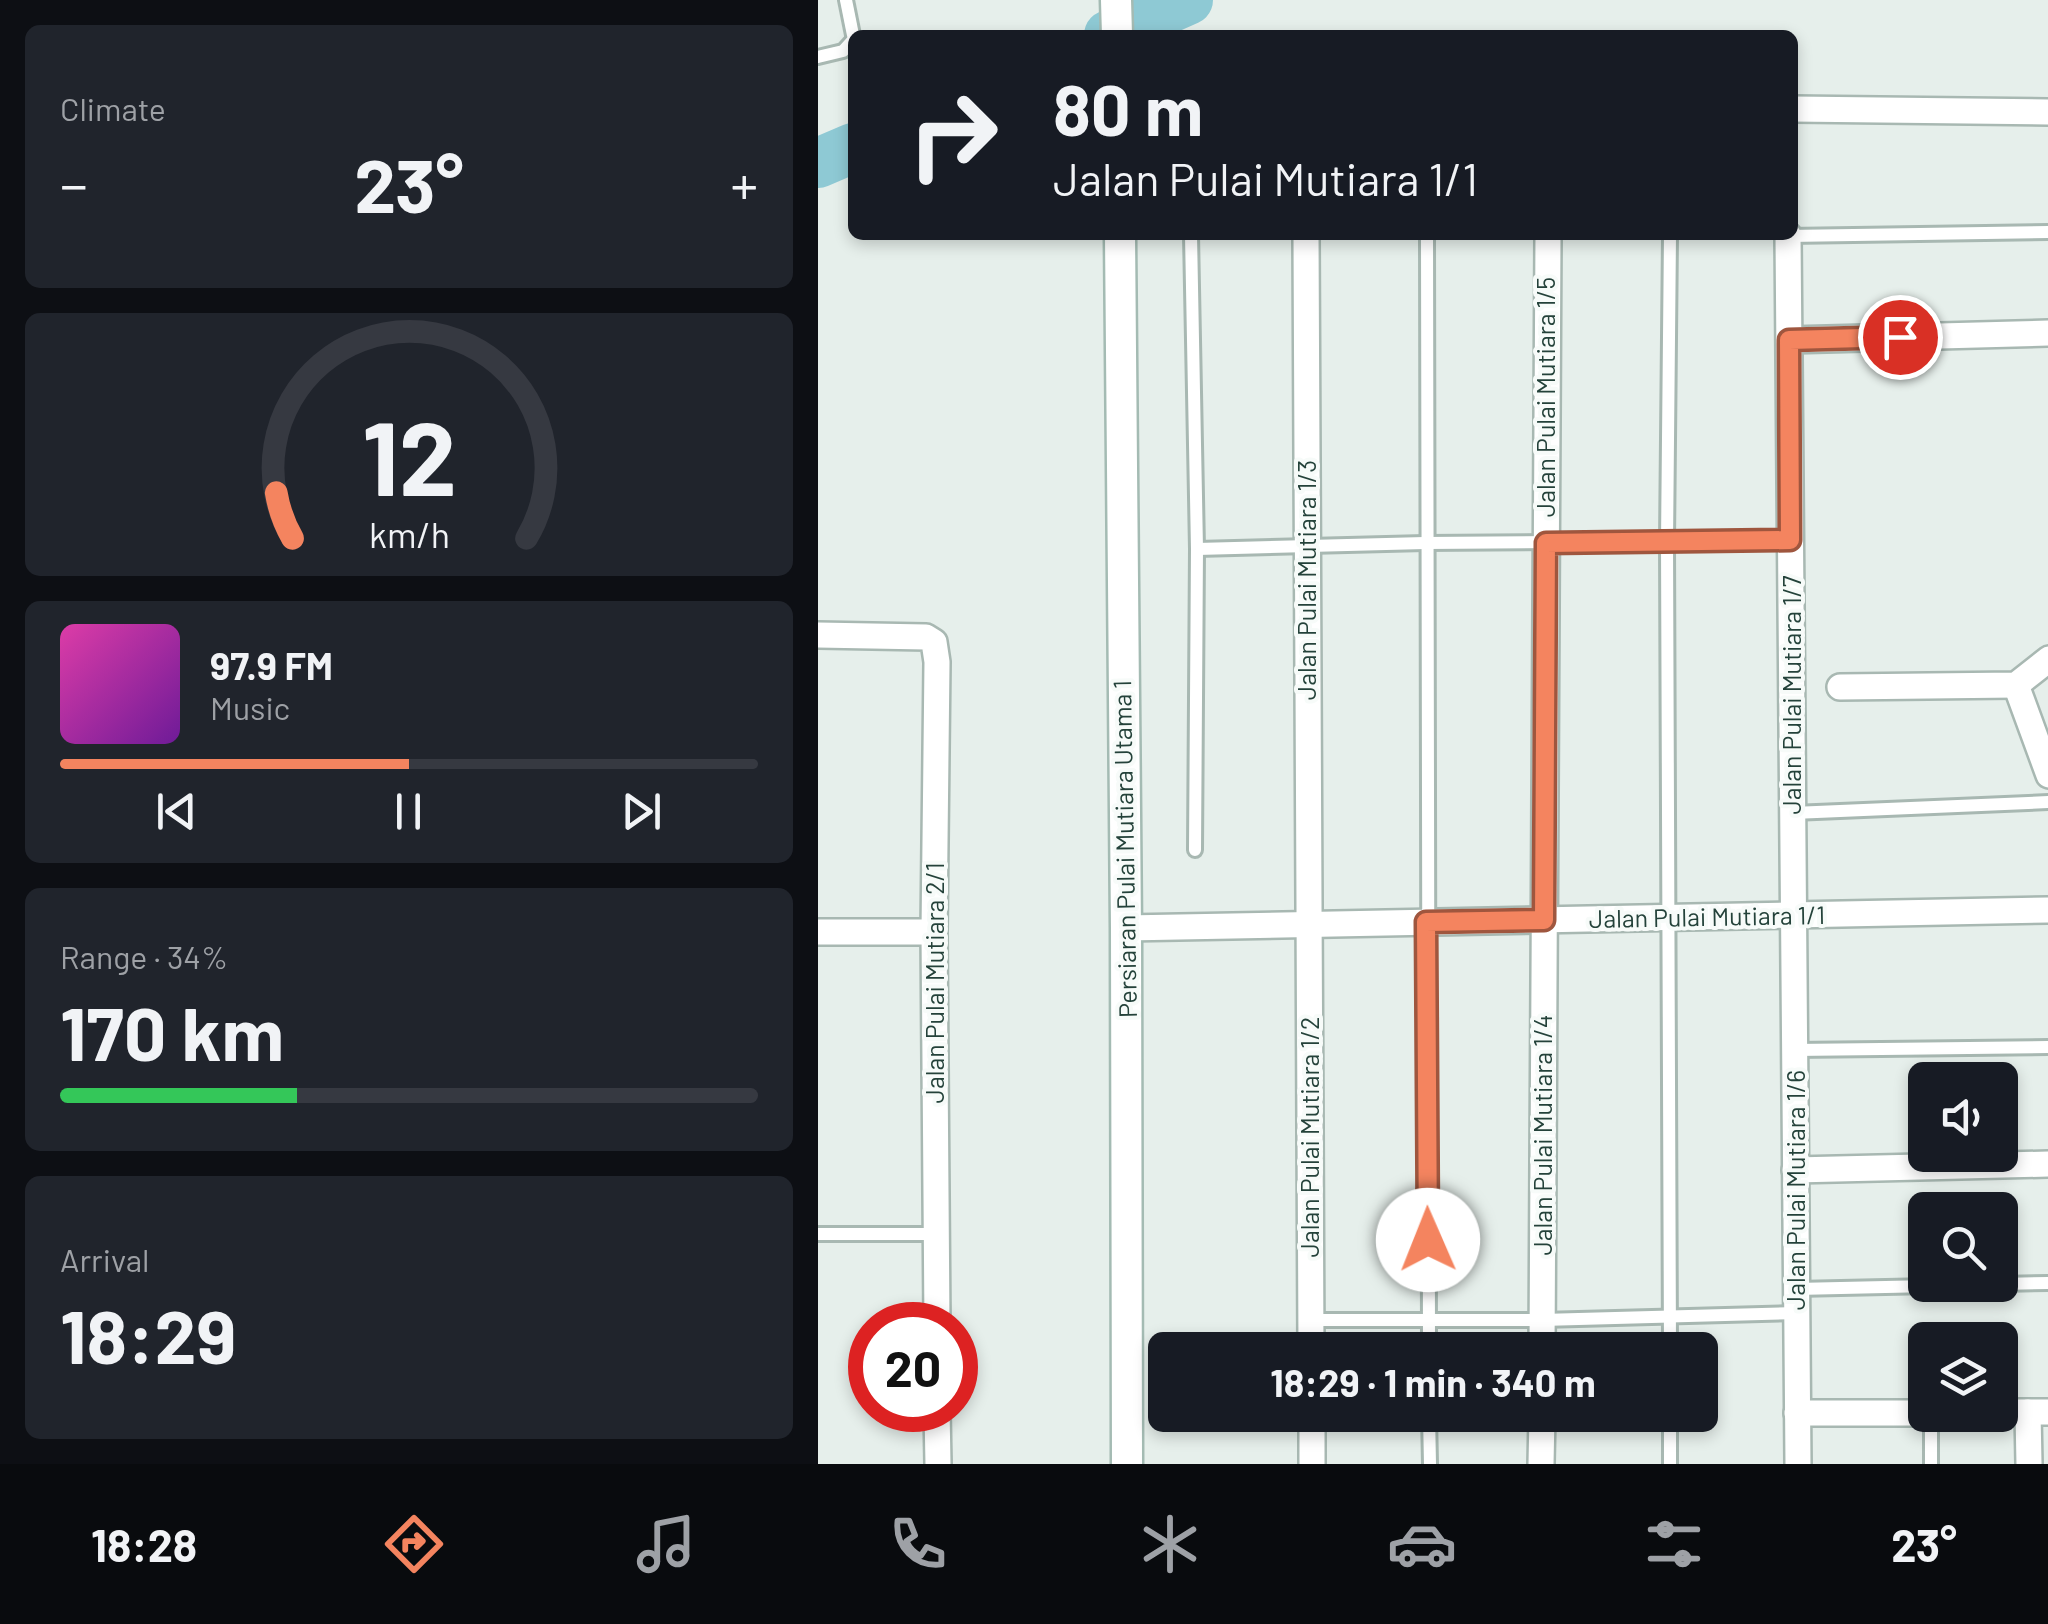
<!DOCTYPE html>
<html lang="en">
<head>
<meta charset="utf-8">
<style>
  :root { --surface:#171b24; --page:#20242c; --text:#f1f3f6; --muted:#9ea1a6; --line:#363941; --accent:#f4845f }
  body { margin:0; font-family:Barlow,sans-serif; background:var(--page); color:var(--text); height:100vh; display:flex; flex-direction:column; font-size:38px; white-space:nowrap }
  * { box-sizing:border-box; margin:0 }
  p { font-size:32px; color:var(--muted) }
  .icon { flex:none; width:55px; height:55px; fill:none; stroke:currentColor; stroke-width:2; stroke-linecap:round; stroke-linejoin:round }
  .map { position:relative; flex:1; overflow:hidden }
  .panel { display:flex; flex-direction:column; gap:25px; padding:25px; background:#0d0f14; width:818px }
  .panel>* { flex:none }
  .top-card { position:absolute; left:30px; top:30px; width:950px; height:210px; border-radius:15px; box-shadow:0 5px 15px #0003; background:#171b24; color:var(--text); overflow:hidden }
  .controls { position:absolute; left:1090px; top:1062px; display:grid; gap:20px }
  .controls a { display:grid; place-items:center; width:110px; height:110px; border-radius:15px; background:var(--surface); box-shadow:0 5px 15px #0003; font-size:50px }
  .speed { position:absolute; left:30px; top:1302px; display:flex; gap:20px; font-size:50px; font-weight:700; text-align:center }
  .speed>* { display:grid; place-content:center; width:130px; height:130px; border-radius:50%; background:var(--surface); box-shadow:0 5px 15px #0003; line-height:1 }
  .speed .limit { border:15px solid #d22; background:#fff; color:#111 }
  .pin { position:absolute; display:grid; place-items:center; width:85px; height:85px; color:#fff; margin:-42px; border:5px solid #fff; border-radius:50%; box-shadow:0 2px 10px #0007 }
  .me { position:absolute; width:110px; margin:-55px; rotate:359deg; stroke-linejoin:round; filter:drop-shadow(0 0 8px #0008) }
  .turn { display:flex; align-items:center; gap:35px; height:210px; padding:0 40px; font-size:45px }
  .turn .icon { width:130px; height:130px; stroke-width:2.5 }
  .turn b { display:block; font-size:70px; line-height:85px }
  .big { font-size:75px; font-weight:700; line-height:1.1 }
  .panel .tile { flex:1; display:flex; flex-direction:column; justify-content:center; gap:15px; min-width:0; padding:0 35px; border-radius:15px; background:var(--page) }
  .panel .dial { align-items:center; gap:0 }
  .dial svg { height:260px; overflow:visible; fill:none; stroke:var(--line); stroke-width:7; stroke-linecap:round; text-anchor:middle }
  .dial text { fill:var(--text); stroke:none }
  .song { display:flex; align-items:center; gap:30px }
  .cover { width:120px; height:120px; border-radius:15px; background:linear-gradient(135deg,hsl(320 70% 55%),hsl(280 70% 35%)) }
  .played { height:10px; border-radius:5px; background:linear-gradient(90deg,var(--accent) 50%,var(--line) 50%) }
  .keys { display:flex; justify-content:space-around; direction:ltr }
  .heat { display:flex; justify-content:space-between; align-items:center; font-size:55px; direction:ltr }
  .charge { height:15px; border-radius:8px; background:linear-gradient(90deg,#34c759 34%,var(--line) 0) }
  .trip { position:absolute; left:330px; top:1332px; width:570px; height:100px; border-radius:15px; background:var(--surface); box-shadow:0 5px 15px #0003; font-weight:700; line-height:100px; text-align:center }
  .tabs { display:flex; height:160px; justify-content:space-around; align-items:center; background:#090b0e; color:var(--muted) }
  .tabs .icon { width:70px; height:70px }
  .tabs .on { color:var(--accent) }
  .tabs b { font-size:45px; color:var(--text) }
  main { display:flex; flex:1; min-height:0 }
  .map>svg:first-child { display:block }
</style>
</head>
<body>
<main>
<section class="panel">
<div class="tile"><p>Climate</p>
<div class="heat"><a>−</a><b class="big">23°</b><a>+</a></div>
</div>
<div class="tile dial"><svg viewBox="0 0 100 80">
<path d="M14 69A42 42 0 1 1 86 69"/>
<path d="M14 69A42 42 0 0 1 9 55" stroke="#f4845f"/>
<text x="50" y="56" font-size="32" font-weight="700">12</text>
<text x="50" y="72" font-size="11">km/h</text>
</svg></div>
<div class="tile">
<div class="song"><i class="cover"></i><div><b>97.9 FM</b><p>Music</p></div></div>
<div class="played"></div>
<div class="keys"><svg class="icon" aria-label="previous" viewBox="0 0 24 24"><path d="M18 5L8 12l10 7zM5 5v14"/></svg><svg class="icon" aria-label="pause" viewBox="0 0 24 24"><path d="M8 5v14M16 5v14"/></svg><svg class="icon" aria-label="next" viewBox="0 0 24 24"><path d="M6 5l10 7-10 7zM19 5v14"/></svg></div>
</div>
<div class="tile"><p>Range · 34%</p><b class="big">170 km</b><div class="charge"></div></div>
<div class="tile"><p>Arrival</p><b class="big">18:29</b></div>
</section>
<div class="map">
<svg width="1231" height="1464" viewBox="0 0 1231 1464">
  <rect width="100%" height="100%" fill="#e6efeb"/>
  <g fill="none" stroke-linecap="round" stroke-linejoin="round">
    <g stroke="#8ec9d4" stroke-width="50">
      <polyline points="291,35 370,0"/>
      <polyline points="0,163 35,148"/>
    </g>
    <g stroke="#a8b8b2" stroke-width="18">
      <g id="lane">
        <polyline points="28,0 35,35"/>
        <polyline points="0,57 25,51 35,40"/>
        <polyline points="373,235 379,549 377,850"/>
        <polyline points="609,235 611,1350"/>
        <polyline points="852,235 849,542 852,1350"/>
        <polyline points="970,236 1231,232"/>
        <polyline points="379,549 607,543 972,540"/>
        <polyline points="975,813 1231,802"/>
        <polyline points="976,1050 1231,1047"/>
        <polyline points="0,1234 118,1234"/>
        <polyline points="1182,1284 1231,1283"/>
        <polyline points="978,1289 1157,1285"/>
        <polyline points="493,1320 724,1320 979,1313"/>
        <polyline points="611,1415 612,1464"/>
        <polyline points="1113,1415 1113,1464"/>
        <polyline points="852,1464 852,1415"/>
      </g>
    </g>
    <g stroke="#a8b8b2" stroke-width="30">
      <g id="street">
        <polyline points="975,109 1231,112"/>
        <polyline points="488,235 493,1350"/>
        <polyline points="970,235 980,1464"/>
        <polyline points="971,340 1231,333"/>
        <polyline points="0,635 108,637 116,642 119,662 116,932 119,1325"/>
        <polyline points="1198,685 1231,775"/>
        <polyline points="1022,687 1198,685 1231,659"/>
        <polyline points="308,928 1231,910"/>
        <polyline points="0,932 116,932"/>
        <polyline points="977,1170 1231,1164"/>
        <polyline points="724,1350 730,235"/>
        <polyline points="119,1410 120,1464"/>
        <polyline points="1182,1412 1231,1412"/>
        <polyline points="1210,1412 1211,1464"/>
        <polyline points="979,1413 1108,1413"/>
        <polyline points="494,1415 494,1464"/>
        <polyline points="723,1464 724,1415"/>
      </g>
    </g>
    <g stroke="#a4bbb3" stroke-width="35">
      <g id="secondary">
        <polyline points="298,0 299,35"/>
        <polyline points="302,235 308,928 309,1464"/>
      </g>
    </g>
    <use href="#lane" stroke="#fff" stroke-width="12"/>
    <use href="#street" stroke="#fff" stroke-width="25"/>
    <use href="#secondary" stroke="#fff" stroke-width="30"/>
  </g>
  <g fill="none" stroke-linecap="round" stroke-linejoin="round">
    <g stroke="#9f563e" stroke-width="25">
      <polyline id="route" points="610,1240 608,922 726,920 728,543 972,540 971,340 1082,337"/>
    </g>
    <use href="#route" stroke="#f4845f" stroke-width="18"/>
  </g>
  <g text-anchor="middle" stroke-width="8" stroke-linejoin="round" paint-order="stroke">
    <g font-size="25" fill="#24423a" stroke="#f7fbf9">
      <text transform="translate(728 397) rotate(-90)" y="9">Jalan Pulai Mutiara 1/5</text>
      <text transform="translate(489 580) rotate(-90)" y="9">Jalan Pulai Mutiara 1/3</text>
      <text transform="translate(974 695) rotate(-90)" y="9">Jalan Pulai Mutiara 1/7</text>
      <text transform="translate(307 849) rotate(-91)" y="9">Persiaran Pulai Mutiara Utama 1</text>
      <text transform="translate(889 917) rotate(-1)" y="9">Jalan Pulai Mutiara 1/1</text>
      <text transform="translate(117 983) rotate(-90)" y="9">Jalan Pulai Mutiara 2/1</text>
      <text transform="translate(725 1135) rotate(-90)" y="9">Jalan Pulai Mutiara 1/4</text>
      <text transform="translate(492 1137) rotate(-90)" y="9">Jalan Pulai Mutiara 1/2</text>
      <text transform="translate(978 1190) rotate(-90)" y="9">Jalan Pulai Mutiara 1/6</text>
    </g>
  </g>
</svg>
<div class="controls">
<a><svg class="icon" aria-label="sound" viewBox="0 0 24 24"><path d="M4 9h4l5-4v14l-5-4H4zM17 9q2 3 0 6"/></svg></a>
<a><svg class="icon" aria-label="search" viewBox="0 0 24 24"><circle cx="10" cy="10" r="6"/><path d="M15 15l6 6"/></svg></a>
<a><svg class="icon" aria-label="layers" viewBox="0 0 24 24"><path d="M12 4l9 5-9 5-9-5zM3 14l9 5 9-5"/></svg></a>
</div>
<div class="speed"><div class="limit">20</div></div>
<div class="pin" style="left:1082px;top:337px;background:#d93025"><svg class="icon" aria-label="arrive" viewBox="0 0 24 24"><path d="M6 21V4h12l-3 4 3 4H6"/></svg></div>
<svg class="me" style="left:610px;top:1240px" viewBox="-20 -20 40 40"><circle r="19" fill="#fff"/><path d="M0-13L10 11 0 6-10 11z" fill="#f4845f"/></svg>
<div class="trip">18:29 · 1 min · 340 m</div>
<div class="top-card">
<div class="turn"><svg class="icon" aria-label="right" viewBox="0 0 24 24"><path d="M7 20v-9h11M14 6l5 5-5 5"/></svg><div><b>80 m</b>Jalan Pulai Mutiara 1/1</div></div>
</div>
</div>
</main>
<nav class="tabs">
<b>18:28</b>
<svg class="icon on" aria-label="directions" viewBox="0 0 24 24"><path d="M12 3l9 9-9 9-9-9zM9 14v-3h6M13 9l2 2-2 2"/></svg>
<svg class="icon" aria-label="music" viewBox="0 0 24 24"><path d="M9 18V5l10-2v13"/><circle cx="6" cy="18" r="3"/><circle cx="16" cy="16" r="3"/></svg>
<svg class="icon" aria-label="phone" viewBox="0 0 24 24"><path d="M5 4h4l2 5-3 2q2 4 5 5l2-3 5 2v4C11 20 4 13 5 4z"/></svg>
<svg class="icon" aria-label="climate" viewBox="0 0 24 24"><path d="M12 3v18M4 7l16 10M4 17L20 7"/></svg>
<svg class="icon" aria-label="car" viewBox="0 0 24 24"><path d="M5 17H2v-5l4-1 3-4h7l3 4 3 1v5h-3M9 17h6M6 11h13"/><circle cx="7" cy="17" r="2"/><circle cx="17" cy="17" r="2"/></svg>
<svg class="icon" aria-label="filters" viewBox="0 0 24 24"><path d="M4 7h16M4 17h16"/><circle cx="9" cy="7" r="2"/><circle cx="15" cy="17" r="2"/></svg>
<b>23°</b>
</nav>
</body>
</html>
